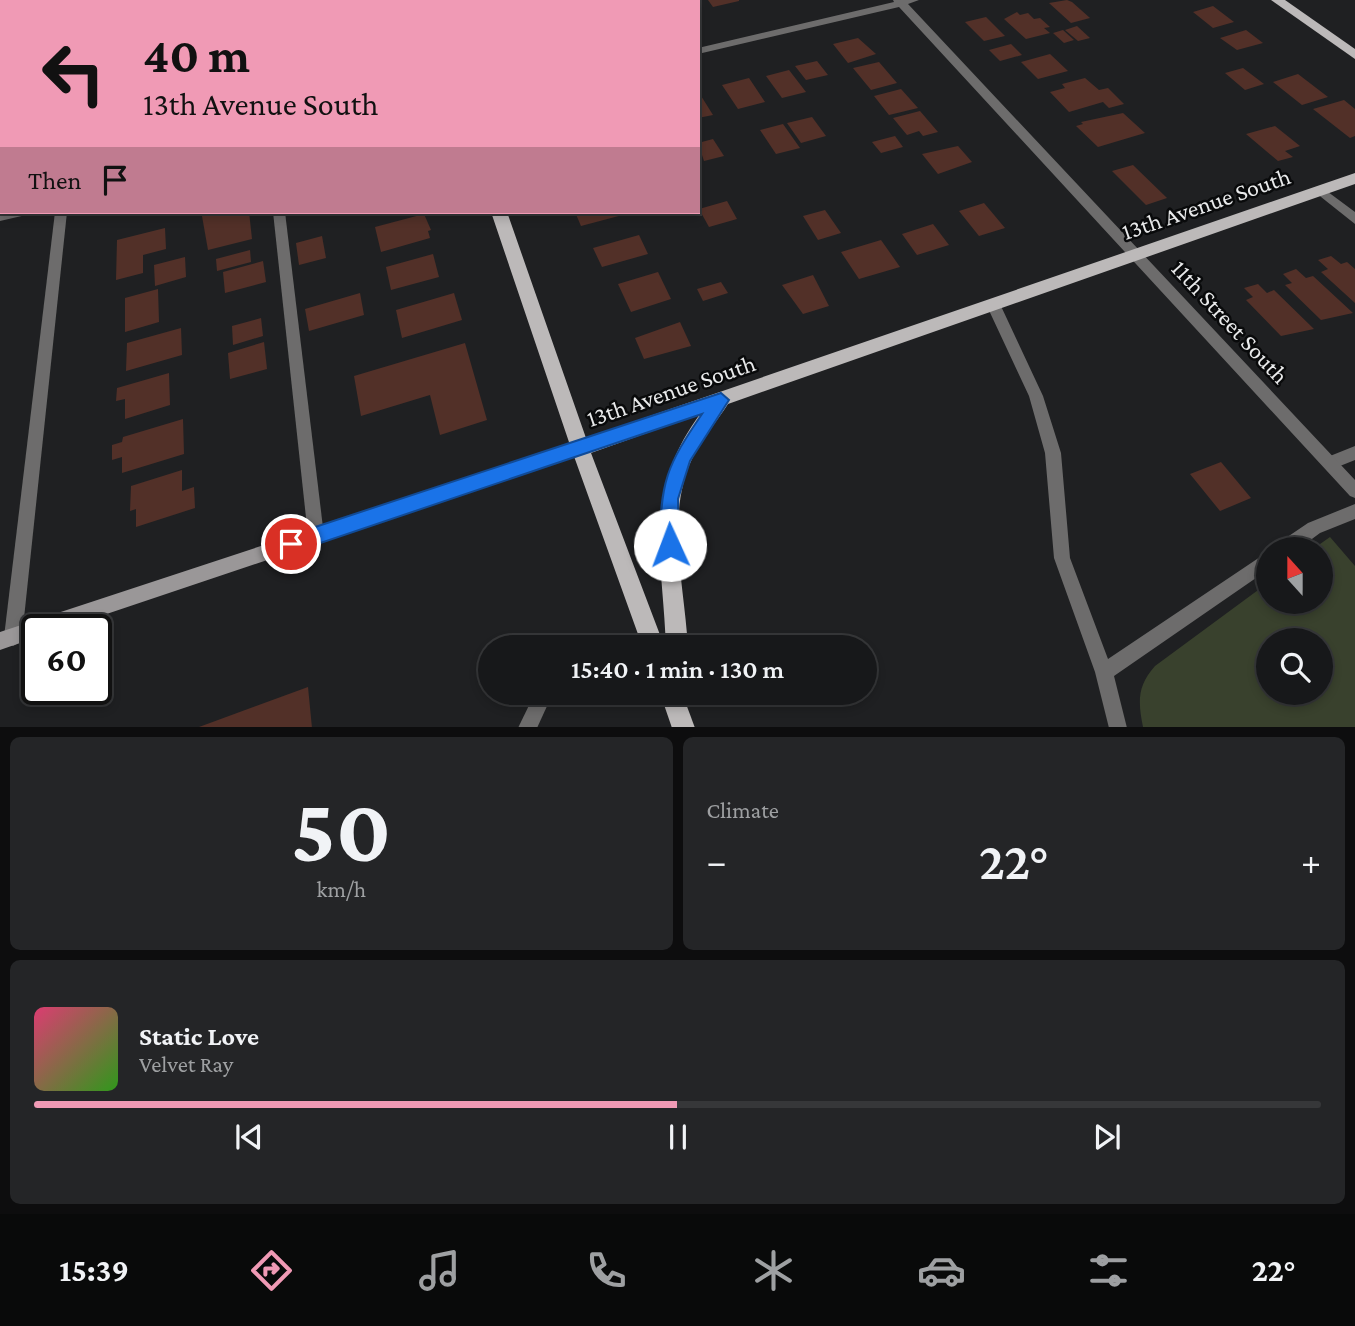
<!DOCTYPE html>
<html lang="en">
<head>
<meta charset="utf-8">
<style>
  :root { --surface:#17181a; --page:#242527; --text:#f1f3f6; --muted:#9ea0a2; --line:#363739; --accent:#f09ab5 }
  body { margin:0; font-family:"Crimson Pro",serif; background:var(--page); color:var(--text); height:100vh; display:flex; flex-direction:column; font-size:26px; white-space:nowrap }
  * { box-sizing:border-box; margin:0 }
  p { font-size:23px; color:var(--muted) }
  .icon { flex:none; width:38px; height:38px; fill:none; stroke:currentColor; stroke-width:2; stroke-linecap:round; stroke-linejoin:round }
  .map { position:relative; height:727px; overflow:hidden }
  .drawer { display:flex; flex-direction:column; gap:10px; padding:10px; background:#0d0d0e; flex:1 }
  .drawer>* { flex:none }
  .guide { position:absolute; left:0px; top:0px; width:700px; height:214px; box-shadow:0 4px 10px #0003,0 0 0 2px var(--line); background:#f09ab5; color:#111; overflow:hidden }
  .needle { width:46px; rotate:339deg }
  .buttons { position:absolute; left:1256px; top:537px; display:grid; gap:14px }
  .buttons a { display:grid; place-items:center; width:77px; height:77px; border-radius:50%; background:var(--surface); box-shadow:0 4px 10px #0003,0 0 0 2px var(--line); font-size:35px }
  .speed { position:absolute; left:21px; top:614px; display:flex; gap:14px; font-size:35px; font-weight:700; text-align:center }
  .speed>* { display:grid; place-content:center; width:91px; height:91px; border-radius:50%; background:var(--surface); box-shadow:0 4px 10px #0003,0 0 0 2px var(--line); line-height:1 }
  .speed .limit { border:4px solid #111; border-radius:10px; background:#fff; color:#111 }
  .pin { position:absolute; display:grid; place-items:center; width:60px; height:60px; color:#fff; margin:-30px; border:4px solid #fff; border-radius:50%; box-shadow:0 2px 7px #0007 }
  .me { position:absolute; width:77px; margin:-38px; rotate:358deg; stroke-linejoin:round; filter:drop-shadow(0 0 5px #0008) }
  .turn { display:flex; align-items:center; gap:24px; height:147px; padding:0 28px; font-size:32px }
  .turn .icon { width:91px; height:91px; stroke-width:2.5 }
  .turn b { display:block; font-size:49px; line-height:60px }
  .then { display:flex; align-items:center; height:66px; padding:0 28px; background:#0003; gap:14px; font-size:26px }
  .big { font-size:52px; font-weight:600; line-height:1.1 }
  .drawer .widget { flex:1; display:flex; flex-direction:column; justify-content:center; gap:10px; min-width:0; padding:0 24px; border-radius:10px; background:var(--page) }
  .drawer .dial { align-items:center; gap:0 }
  .dial b { font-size:91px; line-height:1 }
  .song { display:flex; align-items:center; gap:21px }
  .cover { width:84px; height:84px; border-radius:10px; background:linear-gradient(135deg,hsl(340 70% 55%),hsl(110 70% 35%)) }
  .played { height:7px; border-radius:4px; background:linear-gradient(90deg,var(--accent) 50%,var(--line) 50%) }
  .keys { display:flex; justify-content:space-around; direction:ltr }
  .heat { display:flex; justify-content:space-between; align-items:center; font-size:38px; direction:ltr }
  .drawer .tiles { flex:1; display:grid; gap:10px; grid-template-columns:1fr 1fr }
  .widget:last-child { grid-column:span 2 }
  .trip { position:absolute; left:478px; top:635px; width:399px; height:70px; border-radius:35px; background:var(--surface); box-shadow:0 4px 10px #0003,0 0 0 2px var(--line); font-weight:600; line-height:70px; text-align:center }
  .tab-bar { display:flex; height:112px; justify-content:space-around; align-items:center; background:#090a0a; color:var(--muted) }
  .tab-bar .icon { width:49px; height:49px }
  .tab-bar .on { color:var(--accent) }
  .tab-bar b { font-size:32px; color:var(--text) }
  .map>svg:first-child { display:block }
</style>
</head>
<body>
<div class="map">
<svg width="1355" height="728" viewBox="0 0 1355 728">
  <rect width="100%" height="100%" fill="#1f2022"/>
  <path fill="#39412d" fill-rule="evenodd" d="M1330,537L1355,566V727H1143C1138,702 1137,686 1155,666L1269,582V602H1321V550L1313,549ZM1269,640H1321V693H1269Z"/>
  <g fill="#523028">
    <polygon points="708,0 739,0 739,1 713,7"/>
    <polygon points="1067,0 1072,2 1090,18 1071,23 1049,3"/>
    <polygon points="1213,6 1234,22 1213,28 1193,12"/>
    <polygon points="1017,12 1020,15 1028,13 1034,19 1040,18 1050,27 1044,28 1050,33 1026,39 1004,19"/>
    <polygon points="986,17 1005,36 984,41 965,22"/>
    <polygon points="1077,26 1090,38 1078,41 1065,30"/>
    <polygon points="1063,30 1074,40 1064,43 1053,33"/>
    <polygon points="1246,30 1263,43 1237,50 1220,38"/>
    <polygon points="858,38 876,54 848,63 833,44"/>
    <polygon points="1011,44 1022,55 1000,61 989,50"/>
    <polygon points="1050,54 1068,71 1038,79 1021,62"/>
    <polygon points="817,61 828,75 806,80 795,66"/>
    <polygon points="879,62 897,83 871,90 853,68"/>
    <polygon points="1243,68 1264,84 1245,90 1225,73"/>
    <polygon points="789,70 806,92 782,98 766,76"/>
    <polygon points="1298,74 1328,97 1302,105 1273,82"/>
    <polygon points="749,78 765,102 738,109 722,85"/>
    <polygon points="1085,78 1099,90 1108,88 1124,104 1109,108 1103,102 1069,112 1050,92 1065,88 1062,84"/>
    <polygon points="901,89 918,108 889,115 874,96"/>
    <polygon points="698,91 713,115 698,118"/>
    <polygon points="1344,100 1355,109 1355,136 1350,138 1313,109"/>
    <polygon points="920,111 938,132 923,136 919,131 907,135 893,118"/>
    <polygon points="1123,113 1145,133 1098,147 1076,126 1083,124 1081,122"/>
    <polygon points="812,117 826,136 801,143 787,123"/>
    <polygon points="783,124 800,148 776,154 760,130"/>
    <polygon points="1275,126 1300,146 1285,151 1293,157 1278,161 1246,134"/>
    <polygon points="895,136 903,147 881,153 872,142"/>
    <polygon points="713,139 724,156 704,161 698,143"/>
    <polygon points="958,146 972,162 938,174 922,154"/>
    <polygon points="1133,165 1167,198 1146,205 1112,171"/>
    <polygon points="727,201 737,219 709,227 699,209"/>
    <polygon points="984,203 1005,228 979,236 959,211"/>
    <polygon points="825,210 841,233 818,240 803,216"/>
    <polygon points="221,212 249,212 252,239 208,250 202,216"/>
    <polygon points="575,212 630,212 630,213 581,226"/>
    <polygon points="424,214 431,230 428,231 430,238 381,252 375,227"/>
    <polygon points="933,224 949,245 917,255 902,234"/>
    <polygon points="165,228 166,249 143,255 143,273 116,280 117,240"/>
    <polygon points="639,235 648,254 602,267 593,248"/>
    <polygon points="322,236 326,258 299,265 296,243"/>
    <polygon points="881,240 900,267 859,279 841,252"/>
    <polygon points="250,250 251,262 217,271 216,259"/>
    <polygon points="433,254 439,277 391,290 386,267"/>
    <polygon points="1331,256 1341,264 1347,262 1355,269 1355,303 1321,272 1328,269 1318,260"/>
    <polygon points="185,257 186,277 155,286 154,265"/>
    <polygon points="263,261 266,282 225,293 223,272"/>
    <polygon points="1296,269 1306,278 1313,276 1353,313 1321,320 1285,285 1292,283 1283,274"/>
    <polygon points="658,272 671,299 631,312 618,284"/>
    <polygon points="813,275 829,306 803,314 782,285"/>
    <polygon points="721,282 728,293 703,301 697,289"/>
    <polygon points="1258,284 1267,293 1274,290 1314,329 1281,336 1246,300 1253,297 1244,288"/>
    <polygon points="158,289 159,322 125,332 125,298"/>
    <polygon points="360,293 364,315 309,331 305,309"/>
    <polygon points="454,293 462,320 402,338 396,310"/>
    <polygon points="261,318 263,336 233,345 232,326"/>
    <polygon points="680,322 691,346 644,359 635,338"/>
    <polygon points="181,328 182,355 126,371 127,343"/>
    <polygon points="264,342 267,369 230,379 228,353"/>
    <polygon points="465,343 487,420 440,435 430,395 361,416 354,376"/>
    <polygon points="169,373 170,405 125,419 125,399 116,401 117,388"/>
    <polygon points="183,419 184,454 122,473 122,457 112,460 112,445 122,442 123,437"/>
    <polygon points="1221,462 1251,498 1220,511 1190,474"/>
    <polygon points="182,470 182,491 194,487 195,508 136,527 136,509 130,511 131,486"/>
    <polygon points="308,687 312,728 199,728 199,727"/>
  </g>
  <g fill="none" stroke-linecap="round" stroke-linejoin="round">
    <g fill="#6d6c6c" fill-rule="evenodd">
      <rect x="251" y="0" width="10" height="2"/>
      <rect x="0" y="83" width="2" height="6"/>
      <polygon points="1320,186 1355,212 1355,224 1316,193 1314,190"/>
      <polygon points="273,212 285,212 324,536 322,541 316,544 310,541 308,536"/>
      <polygon points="993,299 1000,304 1043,396 1061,453 1070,558 1108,659 1269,551 1269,569 1114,676 1127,728 1109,728 1095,672 1054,558 1045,453 1029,396 986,304"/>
      <polygon points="1355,446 1355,460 1330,470 1325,468 1322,463 1325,458"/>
      <polygon points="1355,504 1355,519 1320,533 1297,550 1275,550 1277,544 1308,523"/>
      <polygon points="535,693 553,693 537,728 518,728"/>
    </g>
    <g fill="#6d6c6c" fill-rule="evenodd">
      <polygon points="893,0 919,0 908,4 1355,480 1355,498 1350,496 899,7 698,54 698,48 894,2"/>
      <polygon points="28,212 26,215 0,221 0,213"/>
      <polygon points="55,212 67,212 22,637 19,643 13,646 7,643 4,637"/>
    </g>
    <polygon fill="#9a9798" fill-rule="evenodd" points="580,441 585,443 588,448 585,453 580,455 59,630 37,630 37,637 0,650 0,632"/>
    <g fill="#bcb9b9" fill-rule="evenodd">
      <polygon points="424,0 436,0 437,2 425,2"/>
      <polygon points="1271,0 1285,0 1355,49 1355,59"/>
      <path d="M1355,173V184L728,404C716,423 701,439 692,459C665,517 685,587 688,648H666C663,556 641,495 700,414L591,453L665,648H643L571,448L491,212H507L586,438Z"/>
      <polygon points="660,693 682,693 695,728 672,728"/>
    </g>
  </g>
  <path fill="#1a73e8" stroke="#114b97" stroke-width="2" d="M721,393L729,400L690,461L678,499L679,545L676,551L670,554L663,551L660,545C660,482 667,465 702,414L291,553L285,550L282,544L285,538L291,535Z"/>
  <g text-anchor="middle" stroke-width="5" stroke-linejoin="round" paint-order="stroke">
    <g font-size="24" fill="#e9eaeb" stroke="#090a0b">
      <text transform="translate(1206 204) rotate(-19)" y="8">13th Avenue South</text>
      <text transform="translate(1230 322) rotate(47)" y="8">11th Street South</text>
      <text transform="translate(671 391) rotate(-19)" y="8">13th Avenue South</text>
    </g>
  </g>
</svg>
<div class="buttons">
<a><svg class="needle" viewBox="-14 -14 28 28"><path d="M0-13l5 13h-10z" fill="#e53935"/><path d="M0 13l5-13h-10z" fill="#9ea0a2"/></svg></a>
<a><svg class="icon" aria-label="search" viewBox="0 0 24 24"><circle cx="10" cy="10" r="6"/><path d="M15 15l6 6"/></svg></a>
</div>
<div class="speed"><div class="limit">60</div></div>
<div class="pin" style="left:291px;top:544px;background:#d93025"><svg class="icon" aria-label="arrive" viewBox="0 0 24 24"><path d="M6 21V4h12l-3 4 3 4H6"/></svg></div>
<svg class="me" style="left:670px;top:545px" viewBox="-20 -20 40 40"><circle r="19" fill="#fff"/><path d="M0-13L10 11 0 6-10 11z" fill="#1a73e8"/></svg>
<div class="trip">15:40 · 1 min · 130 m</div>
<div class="guide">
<div class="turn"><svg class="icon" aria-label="left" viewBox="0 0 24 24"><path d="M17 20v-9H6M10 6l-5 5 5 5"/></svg><div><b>40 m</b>13th Avenue South</div></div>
<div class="then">Then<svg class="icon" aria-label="arrive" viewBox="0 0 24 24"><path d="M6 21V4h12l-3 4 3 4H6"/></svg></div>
</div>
</div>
<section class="drawer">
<div class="tiles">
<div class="widget dial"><b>50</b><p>km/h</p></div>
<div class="widget"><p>Climate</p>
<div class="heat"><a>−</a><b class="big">22°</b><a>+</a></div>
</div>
<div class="widget">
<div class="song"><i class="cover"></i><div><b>Static Love</b><p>Velvet Ray</p></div></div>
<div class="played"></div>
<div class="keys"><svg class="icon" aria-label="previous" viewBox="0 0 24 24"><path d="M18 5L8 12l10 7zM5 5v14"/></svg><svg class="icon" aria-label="pause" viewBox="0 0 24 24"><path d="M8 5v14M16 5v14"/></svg><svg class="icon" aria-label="next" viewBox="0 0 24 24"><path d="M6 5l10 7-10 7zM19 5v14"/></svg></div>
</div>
</div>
</section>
<nav class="tab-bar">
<b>15:39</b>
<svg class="icon on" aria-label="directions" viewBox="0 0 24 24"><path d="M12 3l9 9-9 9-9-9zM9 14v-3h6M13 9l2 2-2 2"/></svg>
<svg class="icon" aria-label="music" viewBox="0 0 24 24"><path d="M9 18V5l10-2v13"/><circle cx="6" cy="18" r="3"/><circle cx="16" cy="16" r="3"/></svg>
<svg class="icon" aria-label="phone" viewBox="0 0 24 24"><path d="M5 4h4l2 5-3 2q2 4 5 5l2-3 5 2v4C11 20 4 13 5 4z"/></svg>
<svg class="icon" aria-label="climate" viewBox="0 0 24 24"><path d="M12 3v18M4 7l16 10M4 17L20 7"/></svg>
<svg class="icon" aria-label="car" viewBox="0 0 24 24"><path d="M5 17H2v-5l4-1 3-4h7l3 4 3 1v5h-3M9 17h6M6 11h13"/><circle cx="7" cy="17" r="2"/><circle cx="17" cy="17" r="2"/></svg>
<svg class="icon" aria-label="filters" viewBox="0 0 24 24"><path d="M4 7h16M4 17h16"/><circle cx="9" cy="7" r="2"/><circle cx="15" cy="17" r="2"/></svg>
<b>22°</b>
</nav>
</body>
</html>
